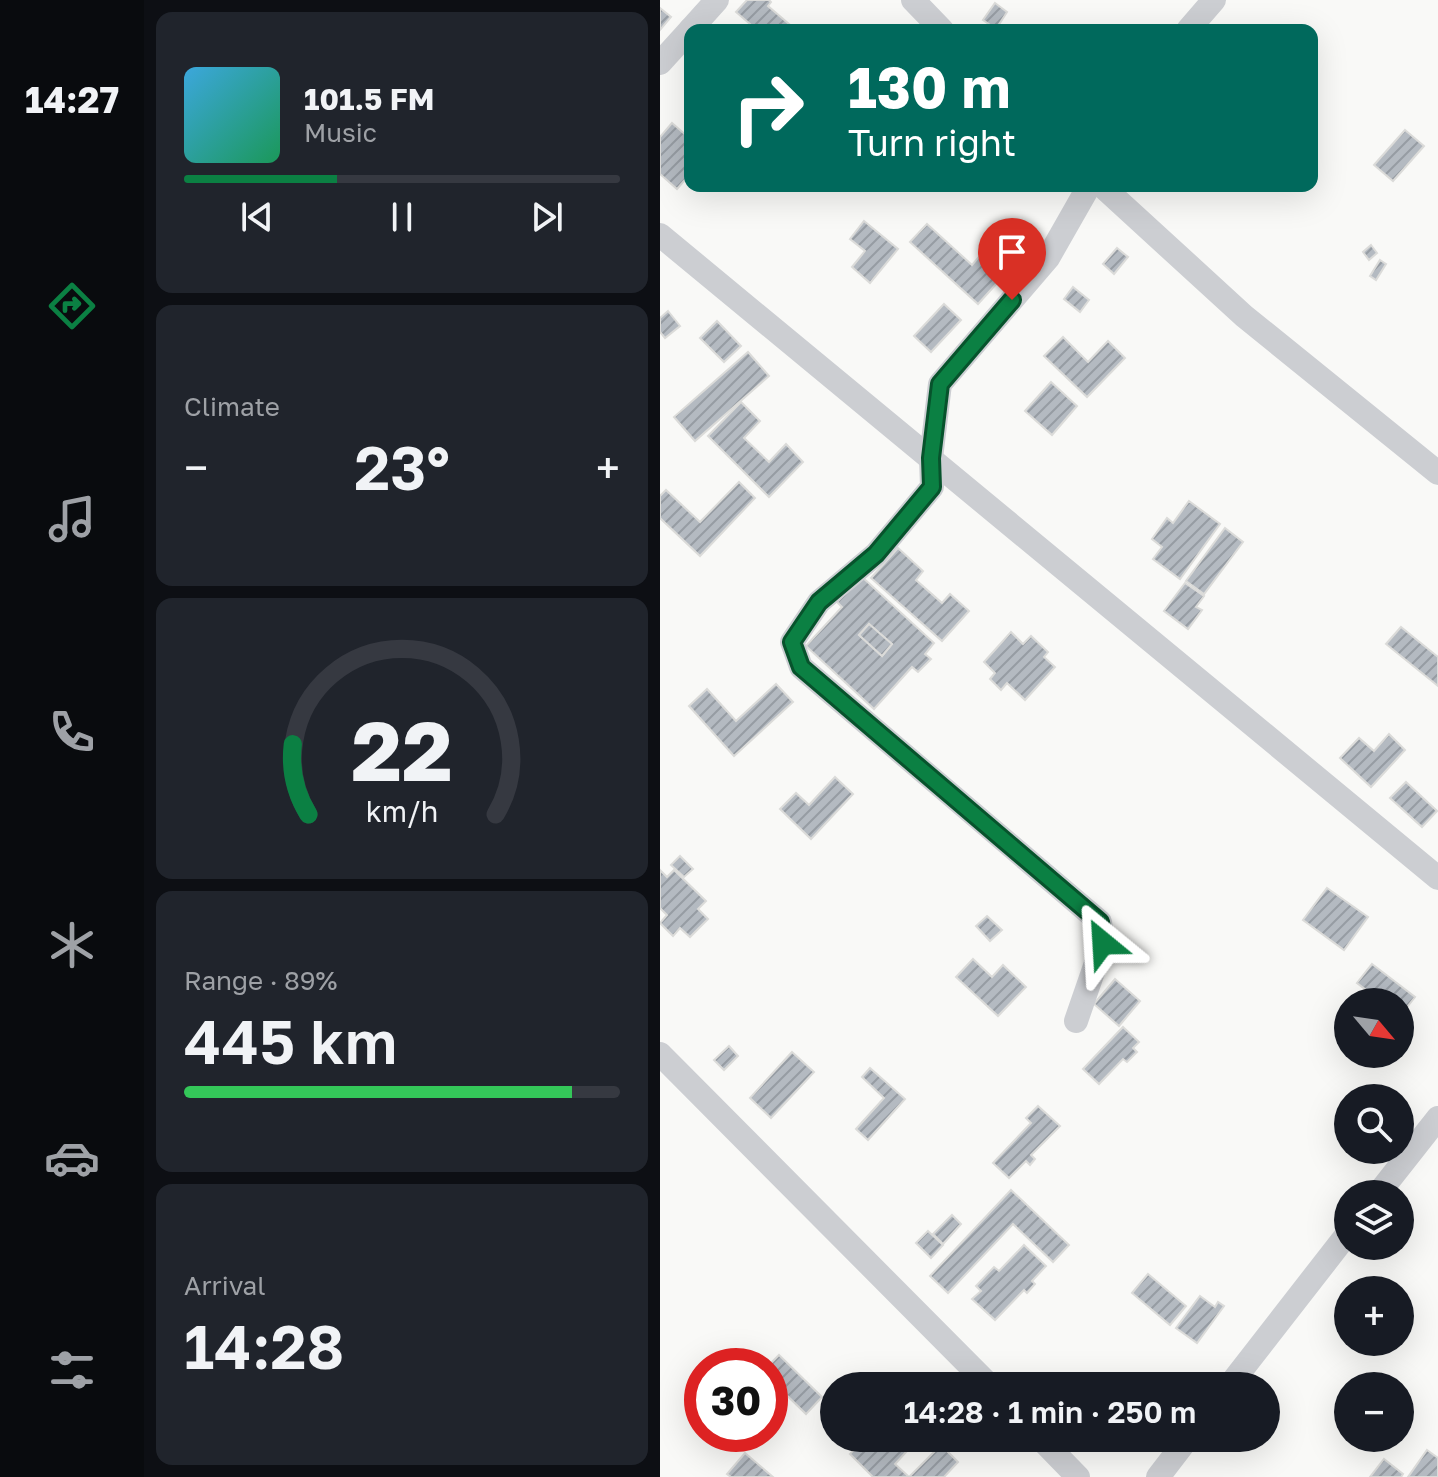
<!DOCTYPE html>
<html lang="en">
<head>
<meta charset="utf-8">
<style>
  :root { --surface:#171b24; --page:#20242c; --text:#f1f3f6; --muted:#9ea1a6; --line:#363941; --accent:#0b8043 }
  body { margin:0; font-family:"Golos Text",sans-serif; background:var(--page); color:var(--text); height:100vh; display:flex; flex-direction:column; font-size:30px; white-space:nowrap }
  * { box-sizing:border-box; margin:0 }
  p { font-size:26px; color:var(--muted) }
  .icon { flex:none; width:44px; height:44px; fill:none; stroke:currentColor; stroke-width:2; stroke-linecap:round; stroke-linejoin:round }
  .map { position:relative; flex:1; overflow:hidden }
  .details { display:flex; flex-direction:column; gap:12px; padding:12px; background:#0d0f14; width:516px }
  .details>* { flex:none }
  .hud { position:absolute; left:24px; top:24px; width:634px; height:168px; border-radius:16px; box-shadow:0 8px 32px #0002; background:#00695c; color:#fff; overflow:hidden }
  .needle { width:52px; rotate:119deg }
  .fabs { position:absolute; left:674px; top:988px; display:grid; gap:16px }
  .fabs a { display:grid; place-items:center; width:80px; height:80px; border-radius:50%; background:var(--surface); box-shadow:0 8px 32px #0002; font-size:40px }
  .speed { position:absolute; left:24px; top:1348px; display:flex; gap:16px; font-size:40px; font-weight:700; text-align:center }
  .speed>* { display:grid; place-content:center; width:104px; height:104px; border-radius:50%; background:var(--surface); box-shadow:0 8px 32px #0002; line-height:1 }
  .speed .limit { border:12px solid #d22; background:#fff; color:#111 }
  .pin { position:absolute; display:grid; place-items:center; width:68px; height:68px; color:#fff; margin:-82px -34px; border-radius:50% 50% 50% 0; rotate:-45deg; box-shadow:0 0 8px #0007 }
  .pin .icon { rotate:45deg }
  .me { position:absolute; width:88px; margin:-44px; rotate:333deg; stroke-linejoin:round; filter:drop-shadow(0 0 6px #0008) }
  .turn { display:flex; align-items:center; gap:28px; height:168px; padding:0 32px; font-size:36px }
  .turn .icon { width:104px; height:104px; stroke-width:2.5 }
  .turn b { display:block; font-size:56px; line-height:68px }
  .big { font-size:60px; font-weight:600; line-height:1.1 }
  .details .widget { flex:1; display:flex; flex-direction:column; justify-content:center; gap:12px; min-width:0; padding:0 28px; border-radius:16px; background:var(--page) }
  .details .dial { align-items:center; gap:0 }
  .dial svg { height:208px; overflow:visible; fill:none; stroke:var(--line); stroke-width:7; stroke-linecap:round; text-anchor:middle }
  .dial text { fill:var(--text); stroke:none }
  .song { display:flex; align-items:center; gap:24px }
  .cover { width:96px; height:96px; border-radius:12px; background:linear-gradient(135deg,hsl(200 70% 55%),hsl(150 70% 35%)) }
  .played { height:8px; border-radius:4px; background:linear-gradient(90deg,var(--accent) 35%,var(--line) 35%) }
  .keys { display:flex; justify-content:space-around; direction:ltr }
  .heat { display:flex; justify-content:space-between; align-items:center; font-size:44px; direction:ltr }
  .charge { height:12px; border-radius:6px; background:linear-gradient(90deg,#34c759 89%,var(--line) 0) }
  .trip { position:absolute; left:160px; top:1372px; width:460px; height:80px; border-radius:40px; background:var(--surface); box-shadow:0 8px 32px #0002; font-weight:600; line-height:80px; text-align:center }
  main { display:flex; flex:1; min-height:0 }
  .tab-bar { display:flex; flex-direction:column; width:144px; justify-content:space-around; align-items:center; background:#090b0e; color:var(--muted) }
  .tab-bar .icon { width:56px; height:56px }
  .tab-bar .selected { color:var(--accent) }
  .tab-bar b { font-size:36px; color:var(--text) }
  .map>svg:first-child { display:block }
</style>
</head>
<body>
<main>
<nav class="tab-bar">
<b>14:27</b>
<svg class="icon selected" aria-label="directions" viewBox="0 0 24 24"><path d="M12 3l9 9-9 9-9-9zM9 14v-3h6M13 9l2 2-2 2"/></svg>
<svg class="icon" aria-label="music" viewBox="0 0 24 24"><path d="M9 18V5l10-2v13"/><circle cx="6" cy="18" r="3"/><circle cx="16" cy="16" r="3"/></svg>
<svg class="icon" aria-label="phone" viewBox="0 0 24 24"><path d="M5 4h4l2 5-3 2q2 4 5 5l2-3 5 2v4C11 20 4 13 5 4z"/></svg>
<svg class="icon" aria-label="climate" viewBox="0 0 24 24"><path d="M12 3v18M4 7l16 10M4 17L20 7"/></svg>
<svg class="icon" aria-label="car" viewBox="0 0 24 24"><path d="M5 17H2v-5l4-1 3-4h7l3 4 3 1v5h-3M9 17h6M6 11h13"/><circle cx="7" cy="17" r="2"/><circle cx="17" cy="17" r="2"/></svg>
<svg class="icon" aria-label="filters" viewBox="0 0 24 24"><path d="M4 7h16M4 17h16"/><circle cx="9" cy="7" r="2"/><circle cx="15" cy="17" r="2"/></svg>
</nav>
<section class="details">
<div class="widget">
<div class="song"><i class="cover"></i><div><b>101.5 FM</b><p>Music</p></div></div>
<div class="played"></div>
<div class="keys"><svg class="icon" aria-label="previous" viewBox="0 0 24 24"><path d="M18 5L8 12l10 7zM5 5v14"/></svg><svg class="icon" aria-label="pause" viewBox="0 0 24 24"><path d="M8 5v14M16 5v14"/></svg><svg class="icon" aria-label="next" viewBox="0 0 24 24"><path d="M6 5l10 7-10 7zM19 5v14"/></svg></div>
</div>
<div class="widget"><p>Climate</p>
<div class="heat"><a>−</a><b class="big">23°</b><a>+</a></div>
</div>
<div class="widget dial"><svg viewBox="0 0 100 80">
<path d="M14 69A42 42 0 1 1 86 69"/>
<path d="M14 69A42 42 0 0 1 8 42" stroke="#0b8043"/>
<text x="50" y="56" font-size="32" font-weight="700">22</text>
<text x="50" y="72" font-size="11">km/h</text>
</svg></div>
<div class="widget"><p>Range · 89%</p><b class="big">445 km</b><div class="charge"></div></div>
<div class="widget"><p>Arrival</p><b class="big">14:28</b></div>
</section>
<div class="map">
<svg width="778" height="1477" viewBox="0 0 778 1477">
  <defs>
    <pattern id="building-hatch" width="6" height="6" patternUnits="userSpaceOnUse" patternTransform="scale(2)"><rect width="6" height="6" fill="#b4bac1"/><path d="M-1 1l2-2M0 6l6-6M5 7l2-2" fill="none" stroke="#969ca3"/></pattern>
  </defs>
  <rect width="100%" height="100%" fill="#f9f9f7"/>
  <g fill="url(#building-hatch)" stroke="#dbdbd9" stroke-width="2" fill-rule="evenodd">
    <polygon points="87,0 109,0 111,2 108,6 136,30 97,30 76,12"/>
    <polygon points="335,3 347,12 336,29 323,20"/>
    <polygon points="0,8 11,17 0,30"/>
    <polygon points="12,123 28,137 30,135 30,174 17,189 0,174 0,137"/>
    <polygon points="745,130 764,146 733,181 714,165"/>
    <polygon points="204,221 238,249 210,283 192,267 205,251 190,239"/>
    <polygon points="267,224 312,265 325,250 348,271 318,304 250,242"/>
    <polygon points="711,245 717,253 709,260 703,252"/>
    <polygon points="457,248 468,257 454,274 443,264"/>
    <polygon points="720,260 726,264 716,280 710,276"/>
    <polygon points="413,287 429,300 420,312 404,299"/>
    <polygon points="284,304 301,320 271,352 254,336"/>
    <polygon points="8,311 20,326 5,338 0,332 0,318"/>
    <polygon points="57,321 81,346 64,362 40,338"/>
    <polygon points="403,337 428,362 448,341 465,358 427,397 384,356"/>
    <polygon points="88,352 109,376 35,441 14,417"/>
    <polygon points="391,382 417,406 392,435 365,411"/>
    <polygon points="81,402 100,421 84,438 109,462 126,444 143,462 109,497 48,436"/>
    <polygon points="79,482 95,498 40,556 0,518 0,496 6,490 40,522"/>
    <polygon points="529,501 560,524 520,579 493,559 502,547 492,539 507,518 513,523"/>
    <polygon points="565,528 583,542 544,594 526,581"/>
    <polygon points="238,548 263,571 256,580 282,603 290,594 309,611 282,641 211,578"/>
    <path d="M201,576L274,643L265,654L271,659L258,672L252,667L214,709L146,646L182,607L177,602ZM209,624L232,644L222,656L199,635Z"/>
    <polygon points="525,583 544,596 536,607 542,610 528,629 504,611"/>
    <polygon points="209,624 232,644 222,656 199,635"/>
    <polygon points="741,627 778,657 778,686 726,644"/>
    <polygon points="351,632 363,644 371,636 388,652 384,657 395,667 365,700 347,683 341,690 330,679 335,673 324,662"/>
    <polygon points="116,684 133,702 74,756 29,706 47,689 76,721"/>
    <polygon points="729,734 745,750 711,787 680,758 699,738 714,751"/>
    <polygon points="175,777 193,794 151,839 120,809 136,793 149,805"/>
    <polygon points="746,782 777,811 762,827 730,798"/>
    <polygon points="20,856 33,869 24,877 11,865"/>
    <polygon points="0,870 7,877 14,870 46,901 38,909 48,919 30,937 20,928 13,936 0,923 7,915 0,908"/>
    <polygon points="667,888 708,917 684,950 643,920"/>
    <polygon points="327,916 342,930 330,941 316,926"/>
    <polygon points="313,959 332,977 343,965 366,987 338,1016 296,977"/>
    <polygon points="712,964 755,997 740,1016 740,1002 722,1002 697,983"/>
    <polygon points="455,979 480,1001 459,1026 434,1004"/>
    <polygon points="463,1027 479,1042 473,1048 477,1052 467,1062 463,1059 439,1084 423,1069"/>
    <polygon points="69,1046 78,1056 64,1070 54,1060"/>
    <polygon points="132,1052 154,1072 111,1118 90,1098"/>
    <polygon points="210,1068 245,1099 208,1140 196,1129 224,1098 202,1077"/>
    <polygon points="378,1106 400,1126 371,1155 375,1159 370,1165 366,1161 349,1178 333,1163 371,1123 366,1118"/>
    <polygon points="351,1190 409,1245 393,1262 353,1224 288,1293 270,1276"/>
    <polygon points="292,1215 301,1224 283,1244 273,1234"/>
    <polygon points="268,1231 283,1245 271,1258 256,1243"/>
    <polygon points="364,1245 386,1266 372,1281 375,1284 367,1293 364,1290 335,1320 312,1299 321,1291 316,1286 334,1267 339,1271"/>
    <polygon points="488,1274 526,1306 510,1325 472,1293"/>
    <polygon points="540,1296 555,1307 558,1302 564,1306 537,1343 516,1328"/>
    <polygon points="119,1355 162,1397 146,1414 110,1379 108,1366"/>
    <polygon points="206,1438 246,1438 240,1444 247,1451 235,1464 249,1477 213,1477 190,1454"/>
    <polygon points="281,1445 298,1462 284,1477 249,1477"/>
    <polygon points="767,1450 778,1458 778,1477 748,1477"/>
    <polygon points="85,1453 113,1477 71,1477 67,1474"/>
    <polygon points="724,1459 743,1474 741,1477 710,1477"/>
  </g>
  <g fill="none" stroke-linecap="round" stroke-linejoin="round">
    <g stroke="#ccced2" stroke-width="24">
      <polyline points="253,0 282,30"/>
      <polyline points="30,30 57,0"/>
      <polyline points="528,30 554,0"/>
      <polyline points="0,63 30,30"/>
      <polyline points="442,186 584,316 778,473"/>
      <polyline points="0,235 778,878"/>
      <polyline points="416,1021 443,943 440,922 141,667 132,642 159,602 216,554 272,487 271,458 280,384 388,258 429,186"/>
      <polyline points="0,1054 330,1386"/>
      <polyline points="718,1194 778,1118"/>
      <polyline points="569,1386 688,1233"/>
      <polyline points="380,1438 418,1477"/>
      <polyline points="498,1477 528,1438"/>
    </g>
  </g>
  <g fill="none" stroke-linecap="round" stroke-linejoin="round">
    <g stroke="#07532c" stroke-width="20">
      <polyline id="route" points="352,300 280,384 271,458 272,487 216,554 159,602 132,642 141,667 440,922 443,943"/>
    </g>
    <use href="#route" stroke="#0b8043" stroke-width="14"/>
  </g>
</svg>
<div class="fabs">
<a><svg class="needle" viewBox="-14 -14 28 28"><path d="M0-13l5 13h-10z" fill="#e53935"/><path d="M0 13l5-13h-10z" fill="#9ea1a6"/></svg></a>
<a><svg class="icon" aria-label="search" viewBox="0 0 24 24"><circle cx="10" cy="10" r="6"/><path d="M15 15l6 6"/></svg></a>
<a><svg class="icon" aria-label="layers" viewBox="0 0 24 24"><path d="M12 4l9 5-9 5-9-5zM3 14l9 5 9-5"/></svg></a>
<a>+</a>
<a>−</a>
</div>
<div class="speed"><div class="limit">30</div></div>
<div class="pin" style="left:352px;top:300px;background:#d93025"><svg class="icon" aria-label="arrive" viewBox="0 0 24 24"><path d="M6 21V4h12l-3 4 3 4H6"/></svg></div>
<svg class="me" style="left:443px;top:943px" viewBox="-20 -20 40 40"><path d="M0-17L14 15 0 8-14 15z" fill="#0b8043" stroke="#fff" stroke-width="4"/></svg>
<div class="trip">14:28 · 1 min · 250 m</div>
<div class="hud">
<div class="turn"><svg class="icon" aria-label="right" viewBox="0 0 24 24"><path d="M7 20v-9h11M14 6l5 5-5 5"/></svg><div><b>130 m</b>Turn right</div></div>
</div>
</div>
</main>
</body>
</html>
